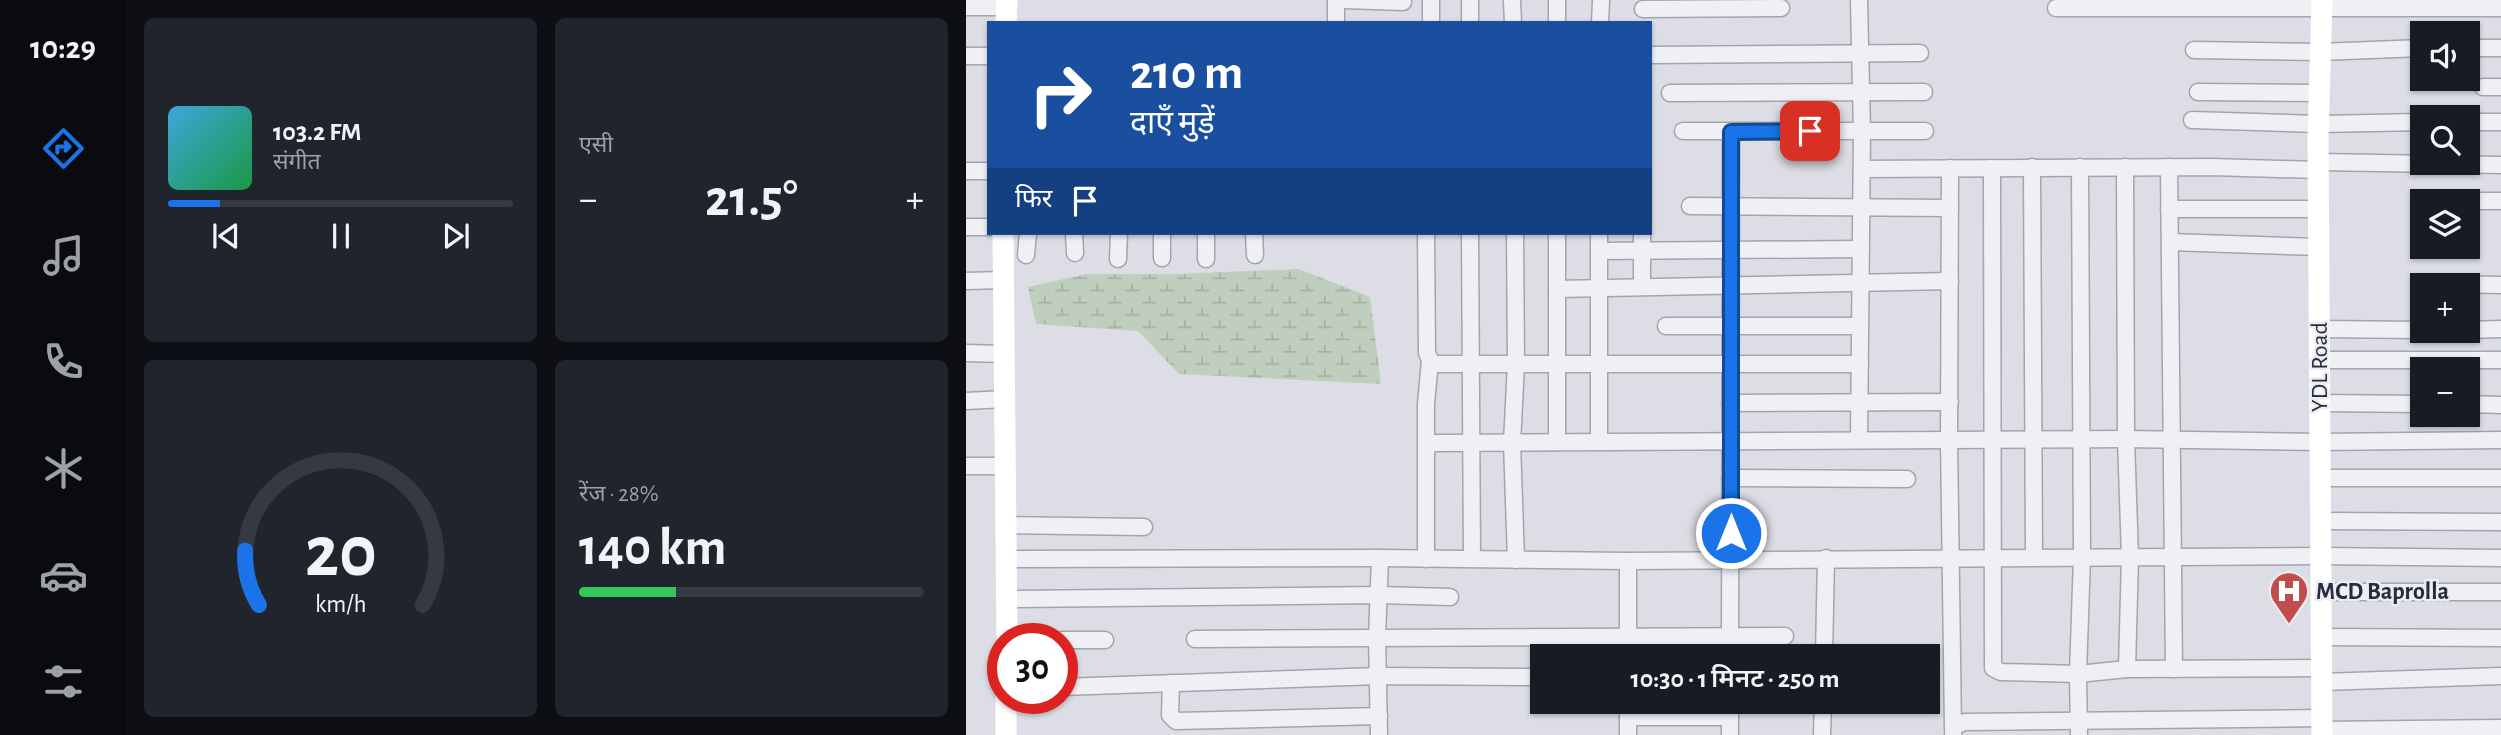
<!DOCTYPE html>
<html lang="hi">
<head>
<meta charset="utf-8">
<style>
  :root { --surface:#171b24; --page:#20242c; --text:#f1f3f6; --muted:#9ea1a6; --line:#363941; --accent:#1a73e8 }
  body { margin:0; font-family:"Alegreya Sans","Noto Sans Devanagari",sans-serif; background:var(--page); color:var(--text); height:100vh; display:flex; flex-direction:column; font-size:26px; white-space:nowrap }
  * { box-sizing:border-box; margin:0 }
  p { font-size:23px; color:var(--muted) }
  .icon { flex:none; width:38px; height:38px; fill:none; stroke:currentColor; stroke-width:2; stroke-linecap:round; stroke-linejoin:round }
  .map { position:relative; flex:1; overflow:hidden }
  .drawer { display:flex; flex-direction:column; gap:18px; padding:18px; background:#0d0f14; width:840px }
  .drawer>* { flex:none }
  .hud { position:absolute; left:21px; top:21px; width:665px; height:214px; border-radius:0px; box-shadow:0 2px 5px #0004; background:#1a4fa0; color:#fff; overflow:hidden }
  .fabs { position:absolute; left:1444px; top:21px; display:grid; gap:14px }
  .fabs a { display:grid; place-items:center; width:70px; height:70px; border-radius:0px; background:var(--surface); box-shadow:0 2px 5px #0004; font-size:35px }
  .speed { position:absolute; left:21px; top:623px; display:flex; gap:14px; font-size:35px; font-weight:700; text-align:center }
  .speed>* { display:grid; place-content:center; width:91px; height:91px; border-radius:50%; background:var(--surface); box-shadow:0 2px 5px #0004; line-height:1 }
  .speed .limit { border:10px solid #d22; background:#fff; color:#111 }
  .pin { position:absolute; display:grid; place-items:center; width:60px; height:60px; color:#fff; margin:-30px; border-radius:14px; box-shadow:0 4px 10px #0006 }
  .me { position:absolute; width:77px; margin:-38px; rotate:0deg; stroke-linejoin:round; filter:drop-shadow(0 0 5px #0008) }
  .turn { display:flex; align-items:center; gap:24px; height:147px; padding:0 28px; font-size:32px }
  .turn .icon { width:91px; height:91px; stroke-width:2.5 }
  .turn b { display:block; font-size:49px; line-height:60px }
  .then { display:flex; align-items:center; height:66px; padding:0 28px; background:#0003; gap:14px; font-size:26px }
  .big { font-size:52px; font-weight:600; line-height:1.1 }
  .drawer .card { flex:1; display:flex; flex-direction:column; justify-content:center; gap:10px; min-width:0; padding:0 24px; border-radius:10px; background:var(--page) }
  .drawer .dial { align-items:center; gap:0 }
  .dial svg { height:182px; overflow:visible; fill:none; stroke:var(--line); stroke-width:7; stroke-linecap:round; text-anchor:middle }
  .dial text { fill:var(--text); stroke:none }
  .song { display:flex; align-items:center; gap:21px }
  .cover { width:84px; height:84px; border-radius:10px; background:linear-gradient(135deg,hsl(200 70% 55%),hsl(140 70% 35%)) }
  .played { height:7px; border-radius:4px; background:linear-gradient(90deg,var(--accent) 15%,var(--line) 15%) }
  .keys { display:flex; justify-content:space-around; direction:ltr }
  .heat { display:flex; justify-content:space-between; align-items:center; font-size:38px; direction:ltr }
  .charge { height:10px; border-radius:5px; background:linear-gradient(90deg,#34c759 28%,var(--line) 0) }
  .drawer .tiles { flex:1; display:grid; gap:18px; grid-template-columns:repeat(2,1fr) }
  .trip { position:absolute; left:564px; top:644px; width:410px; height:70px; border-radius:0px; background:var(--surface); box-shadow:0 2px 5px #0004; font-weight:600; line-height:70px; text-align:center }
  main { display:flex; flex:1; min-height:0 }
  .menu { display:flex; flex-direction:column; width:126px; justify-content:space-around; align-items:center; background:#090b0e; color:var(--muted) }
  .menu .icon { width:49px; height:49px }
  .menu .current { color:var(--accent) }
  .menu b { font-size:32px; color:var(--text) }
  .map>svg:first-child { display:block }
</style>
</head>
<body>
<main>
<nav class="menu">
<b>10:29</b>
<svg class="icon current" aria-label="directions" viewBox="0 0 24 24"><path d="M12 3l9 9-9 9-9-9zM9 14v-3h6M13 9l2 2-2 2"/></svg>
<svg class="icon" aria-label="music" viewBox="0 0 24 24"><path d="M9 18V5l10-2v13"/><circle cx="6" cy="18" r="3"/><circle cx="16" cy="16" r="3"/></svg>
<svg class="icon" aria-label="phone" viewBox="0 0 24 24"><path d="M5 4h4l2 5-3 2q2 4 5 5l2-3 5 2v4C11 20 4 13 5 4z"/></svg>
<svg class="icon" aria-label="climate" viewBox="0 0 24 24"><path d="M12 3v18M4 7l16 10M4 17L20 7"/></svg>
<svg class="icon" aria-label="car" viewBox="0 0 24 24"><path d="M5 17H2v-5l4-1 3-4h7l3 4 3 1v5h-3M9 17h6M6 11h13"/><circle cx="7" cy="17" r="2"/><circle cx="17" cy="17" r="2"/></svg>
<svg class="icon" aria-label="filters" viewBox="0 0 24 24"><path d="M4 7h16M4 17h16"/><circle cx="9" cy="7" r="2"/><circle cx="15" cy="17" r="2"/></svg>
</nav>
<section class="drawer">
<div class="tiles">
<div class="card">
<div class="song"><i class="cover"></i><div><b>103.2 FM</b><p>संगीत</p></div></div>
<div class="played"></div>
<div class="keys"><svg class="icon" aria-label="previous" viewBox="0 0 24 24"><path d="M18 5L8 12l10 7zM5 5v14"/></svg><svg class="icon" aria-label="pause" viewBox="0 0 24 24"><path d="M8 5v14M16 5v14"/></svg><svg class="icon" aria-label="next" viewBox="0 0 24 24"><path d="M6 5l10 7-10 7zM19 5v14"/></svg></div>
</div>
<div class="card"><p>एसी</p>
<div class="heat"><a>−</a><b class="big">21.5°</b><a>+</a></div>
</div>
<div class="card dial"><svg viewBox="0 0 100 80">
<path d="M14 69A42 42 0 1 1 86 69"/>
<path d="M14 69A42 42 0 0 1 8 45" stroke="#1a73e8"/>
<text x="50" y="56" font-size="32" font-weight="700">20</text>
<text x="50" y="72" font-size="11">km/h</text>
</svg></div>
<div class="card"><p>रेंज · 28%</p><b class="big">140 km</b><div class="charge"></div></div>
</div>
</section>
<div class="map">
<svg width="1535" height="735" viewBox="0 0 1535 735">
  <defs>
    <pattern id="wetland-marsh" width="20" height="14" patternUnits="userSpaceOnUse" patternTransform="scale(1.75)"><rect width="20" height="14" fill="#c0cebe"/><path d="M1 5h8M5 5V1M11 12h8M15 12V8" fill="none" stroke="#a5b1a4"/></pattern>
  </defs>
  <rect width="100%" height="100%" fill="#dddee5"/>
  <polygon fill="url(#wetland-marsh)" points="333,269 404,297 415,384 213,374 172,331 70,324 62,287 120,274 209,274"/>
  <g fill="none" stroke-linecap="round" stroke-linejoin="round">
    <g stroke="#a3a5ae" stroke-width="19">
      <g id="street">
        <polyline points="370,0 370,23"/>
        <polyline points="379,0 437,2"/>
        <polyline points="546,0 547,23"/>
        <polyline points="591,0 591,23"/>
        <polyline points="0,7 41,7"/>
        <polyline points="1090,8 1535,8"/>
        <polyline points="677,9 815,8"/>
        <polyline points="465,23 465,0"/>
        <polyline points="504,23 504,0"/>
        <polyline points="634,23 635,0"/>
        <polyline points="1502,48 1535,48"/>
        <polyline points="1228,50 1354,52 1456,48"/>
        <polyline points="684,55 954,53"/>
        <polyline points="0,56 23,56"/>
        <polyline points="1517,87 1535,87"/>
        <polyline points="1232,92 1353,93"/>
        <polyline points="704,93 958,92"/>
        <polyline points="1226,120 1352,124 1456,122"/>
        <polyline points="1502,122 1535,122"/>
        <polyline points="717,131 959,131"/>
        <polyline points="1352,162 1535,165"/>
        <polyline points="1066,167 1068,557"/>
        <polyline points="1159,167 1160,439 1164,557 1161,669"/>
        <polyline points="1203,167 1208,669"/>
        <polyline points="984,168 983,440 987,729"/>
        <polyline points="1026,168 1027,668 1035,672 1112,674 1161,669 1356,668"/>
        <polyline points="896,169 1245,167 1352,170"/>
        <polyline points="0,171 23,171"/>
        <polyline points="1479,201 1535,201"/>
        <polyline points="724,206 984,208"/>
        <polyline points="1203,209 1352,209"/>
        <polyline points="0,227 23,227"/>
        <polyline points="108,233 109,253"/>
        <polyline points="196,233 196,258"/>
        <polyline points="288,233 289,255"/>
        <polyline points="460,233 461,353 464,360 469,364 894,364"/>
        <polyline points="504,233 506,559"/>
        <polyline points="549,233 550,364 546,443 550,560"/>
        <polyline points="1204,242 1352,247"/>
        <polyline points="633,251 895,249"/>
        <polyline points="60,255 62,233"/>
        <polyline points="152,259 153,233"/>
        <polyline points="240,259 240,233"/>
        <polyline points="0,281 37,280"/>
        <polyline points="1485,284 1535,285"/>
        <polyline points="676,287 676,233"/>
        <polyline points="591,289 984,281"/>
        <polyline points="700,326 894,326"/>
        <polyline points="1353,329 1456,330"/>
        <polyline points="1502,330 1535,329"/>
        <polyline points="0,353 38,354"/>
        <polyline points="1353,360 1535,360"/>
        <polyline points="0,401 39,399"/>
        <polyline points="764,403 984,402"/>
        <polyline points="1354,403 1456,404"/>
        <polyline points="1502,404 1535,405"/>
        <polyline points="893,440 896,131 893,0"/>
        <polyline points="591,442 591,233"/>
        <polyline points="633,442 633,233"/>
        <polyline points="460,448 460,404 464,360"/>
        <polyline points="0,466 40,466"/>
        <polyline points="764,478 941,479"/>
        <polyline points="1354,478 1535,478"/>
        <polyline points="1355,521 1535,522"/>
        <polyline points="40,525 178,527"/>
        <polyline points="41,559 414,558 662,561 1355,556 1535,558"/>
        <polyline points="460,559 460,451 463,445 467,443 1160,439 1354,442 1535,440"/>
        <polyline points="1355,592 1535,592"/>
        <polyline points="41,599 413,595 484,597"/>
        <polyline points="1355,637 1535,638"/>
        <polyline points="229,639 819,636"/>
        <polyline points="96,640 139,640"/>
        <polyline points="662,656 662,561"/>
        <polyline points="764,656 765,132"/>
        <polyline points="858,656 860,558"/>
        <polyline points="1356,682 1535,676"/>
        <polyline points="205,683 204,715 210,721 413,716"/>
        <polyline points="96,687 412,676 576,677"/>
        <polyline points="662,717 764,717"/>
        <polyline points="1356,730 1535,728"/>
        <polyline points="413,735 411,637 414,558"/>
        <polyline points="662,735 662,702"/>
        <polyline points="764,735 764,702"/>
        <polyline points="856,735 857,702"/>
        <polyline points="987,735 988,726 999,722 1356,718"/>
        <polyline points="1113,735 1112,674 1116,557 1114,167"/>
      </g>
    </g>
    <use href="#street" stroke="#eff0f4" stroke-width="16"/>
    <g stroke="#fff" stroke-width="21">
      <polyline points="1356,0 1352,139 1356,735"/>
      <polyline points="40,23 41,0"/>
      <polyline points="37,233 41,639"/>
      <polyline points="40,735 40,698"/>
    </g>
  </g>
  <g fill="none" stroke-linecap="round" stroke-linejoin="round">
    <g stroke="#114b97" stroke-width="18">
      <polyline id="route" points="765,533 765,132 844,131"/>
    </g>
    <use href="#route" stroke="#1a73e8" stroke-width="12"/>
  </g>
  <defs>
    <g id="hospital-pin" transform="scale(2.0125)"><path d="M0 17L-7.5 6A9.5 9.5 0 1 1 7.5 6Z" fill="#c04d4c" stroke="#ecedf3"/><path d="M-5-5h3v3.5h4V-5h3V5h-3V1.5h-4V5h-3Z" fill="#fff"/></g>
  </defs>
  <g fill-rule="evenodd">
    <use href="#hospital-pin" x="1323" y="591"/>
  </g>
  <g text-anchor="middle" stroke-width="5" stroke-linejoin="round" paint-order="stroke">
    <g font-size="24" fill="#282b3a" stroke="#ecedf3">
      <text transform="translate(1353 367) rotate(-90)" y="8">YDL Road</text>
    </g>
    <g font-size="24" font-weight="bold" fill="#282b3a" stroke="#ecedf3" text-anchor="start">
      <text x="1350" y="599">MCD Baprolla</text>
    </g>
  </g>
</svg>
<div class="fabs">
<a><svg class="icon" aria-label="sound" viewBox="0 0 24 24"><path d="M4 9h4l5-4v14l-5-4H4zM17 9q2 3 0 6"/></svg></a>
<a><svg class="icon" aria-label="search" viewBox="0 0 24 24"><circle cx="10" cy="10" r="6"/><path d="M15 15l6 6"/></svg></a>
<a><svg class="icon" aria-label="layers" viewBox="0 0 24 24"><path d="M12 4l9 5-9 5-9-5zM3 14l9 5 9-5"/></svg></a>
<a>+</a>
<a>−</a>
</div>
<div class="speed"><div class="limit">30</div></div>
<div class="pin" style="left:844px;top:131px;background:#d93025"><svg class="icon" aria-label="arrive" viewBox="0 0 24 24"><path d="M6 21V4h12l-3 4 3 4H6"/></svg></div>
<svg class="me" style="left:765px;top:533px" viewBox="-20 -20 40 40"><circle r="17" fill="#1a73e8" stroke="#fff" stroke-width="3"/><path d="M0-11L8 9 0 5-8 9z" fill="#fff"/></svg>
<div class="trip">10:30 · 1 मिनट · 250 m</div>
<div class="hud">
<div class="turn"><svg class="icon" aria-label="right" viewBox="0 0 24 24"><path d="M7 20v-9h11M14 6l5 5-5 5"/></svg><div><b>210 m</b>दाएँ मुड़ें</div></div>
<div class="then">फिर<svg class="icon" aria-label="arrive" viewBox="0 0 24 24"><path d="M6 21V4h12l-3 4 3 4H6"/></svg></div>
</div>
</div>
</main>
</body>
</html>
